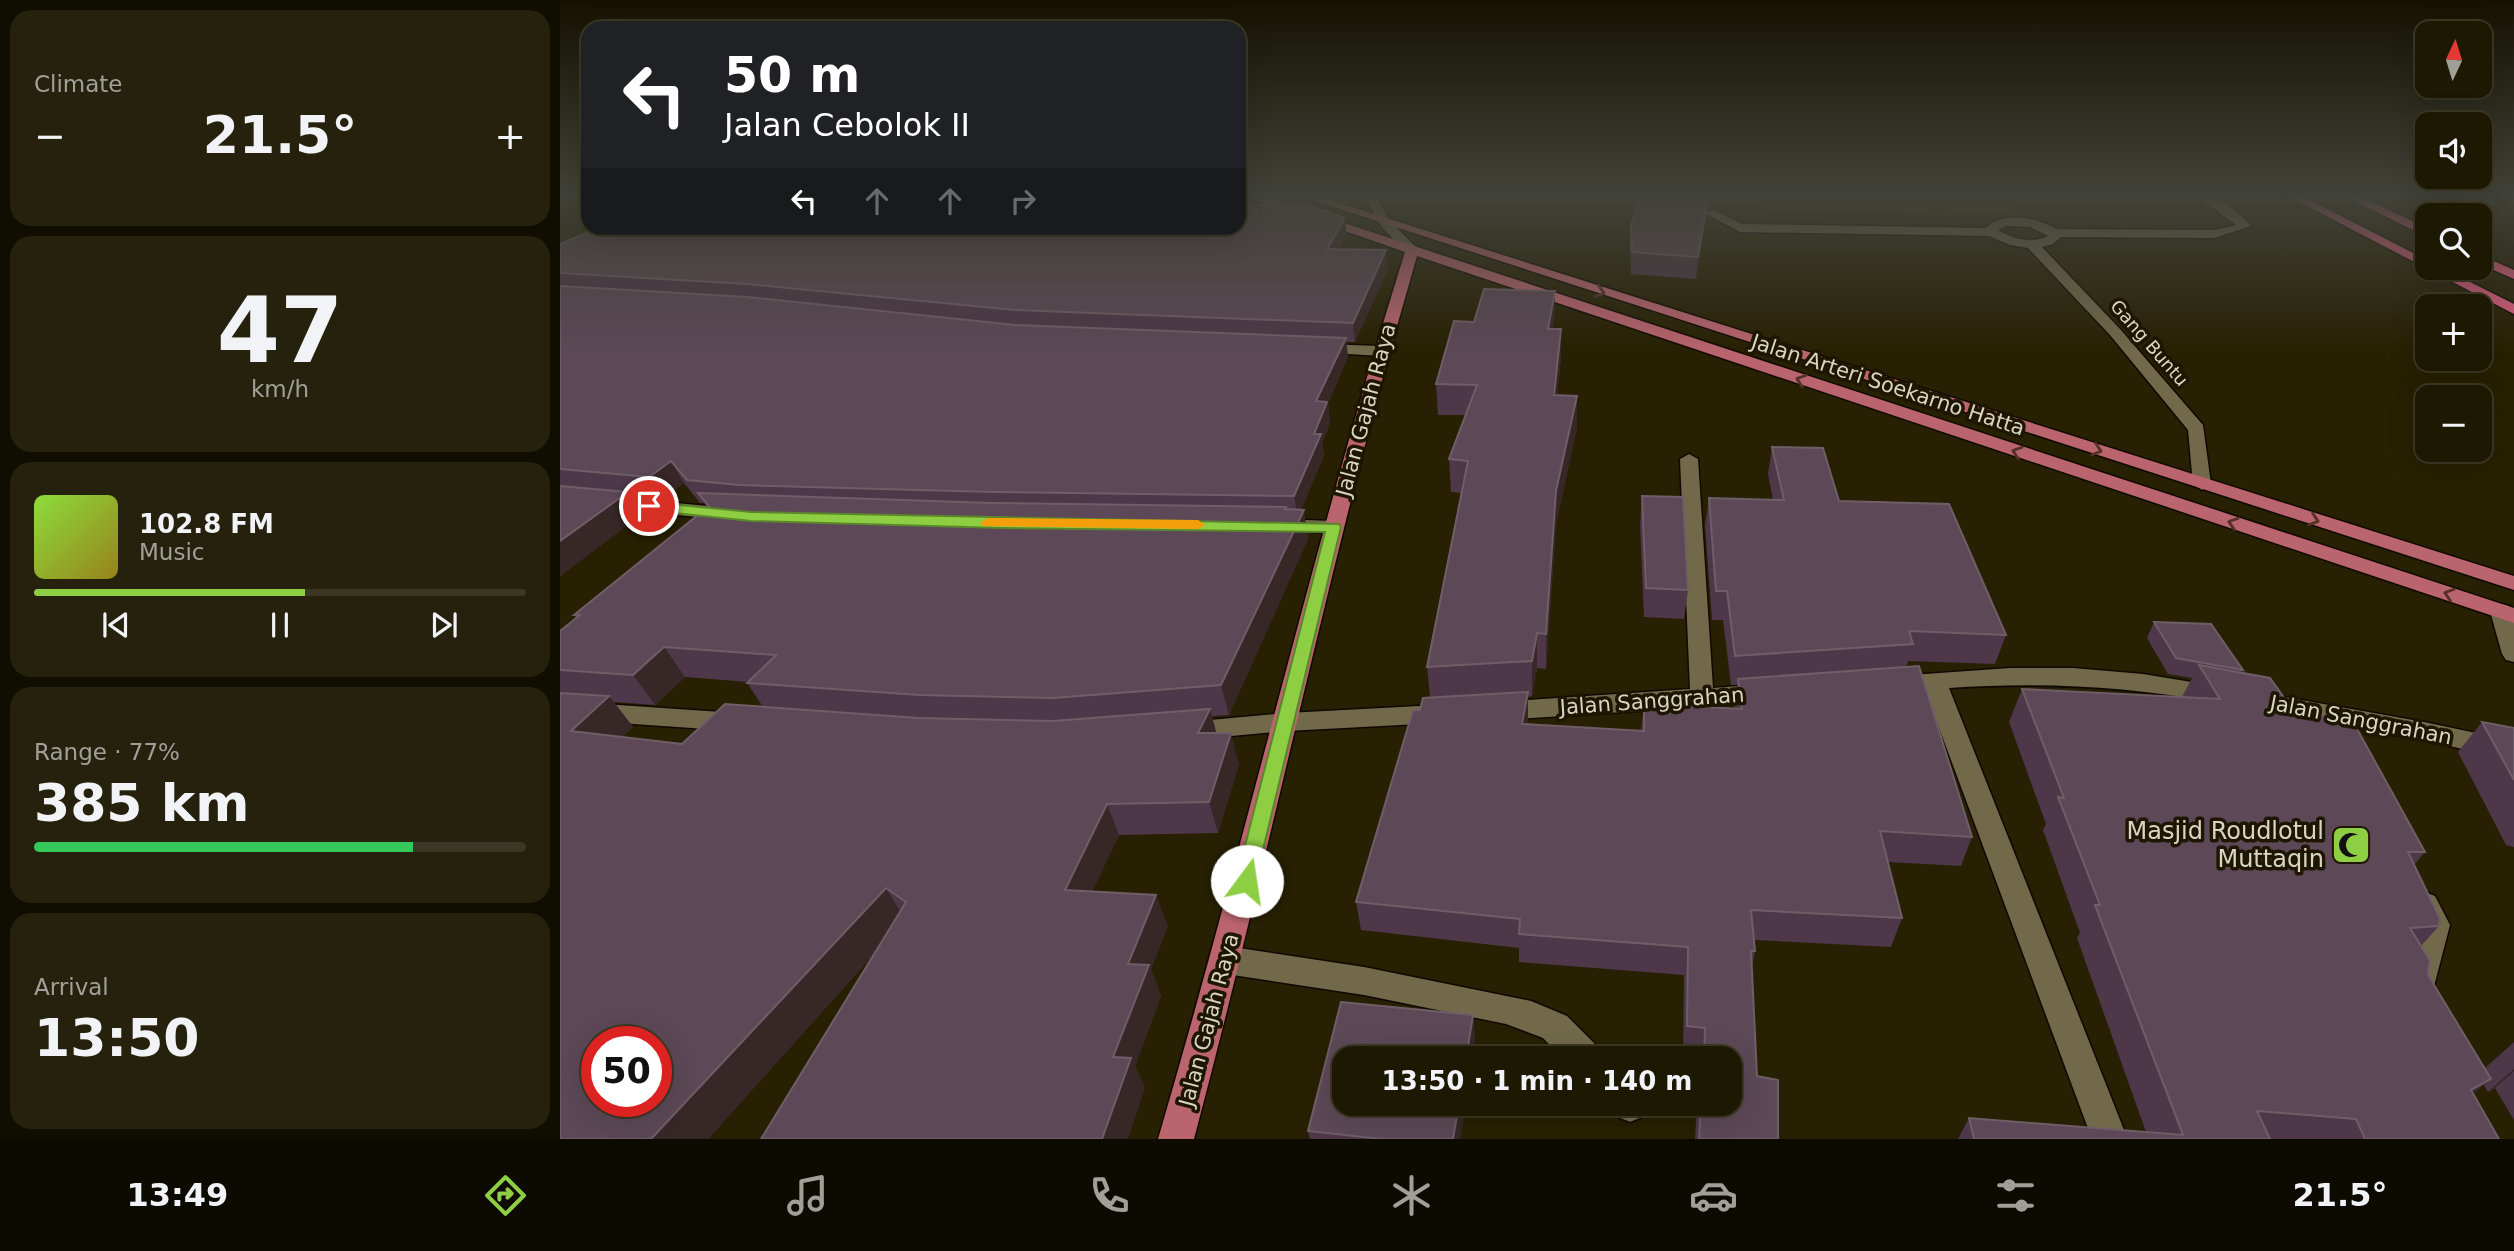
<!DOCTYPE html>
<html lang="en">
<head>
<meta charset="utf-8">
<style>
  :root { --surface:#1d1802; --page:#25210c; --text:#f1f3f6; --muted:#a0a099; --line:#3b3724; --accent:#8ece43 }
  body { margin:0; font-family:"DejaVu Sans",sans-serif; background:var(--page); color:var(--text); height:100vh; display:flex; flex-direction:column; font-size:26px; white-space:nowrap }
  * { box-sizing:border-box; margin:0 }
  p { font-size:23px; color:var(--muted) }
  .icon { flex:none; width:38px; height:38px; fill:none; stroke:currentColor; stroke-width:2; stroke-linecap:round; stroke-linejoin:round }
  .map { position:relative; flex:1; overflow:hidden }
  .drawer { display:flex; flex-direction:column; gap:10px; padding:10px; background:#100d01; width:560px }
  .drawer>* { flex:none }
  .hud { position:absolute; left:21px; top:21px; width:665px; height:214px; border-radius:21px; box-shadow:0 7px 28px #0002,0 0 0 2px var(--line); background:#202124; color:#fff; overflow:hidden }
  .needle { width:46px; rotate:4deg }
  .controls { position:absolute; left:1855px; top:21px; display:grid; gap:14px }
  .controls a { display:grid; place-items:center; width:77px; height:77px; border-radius:14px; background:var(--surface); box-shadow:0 7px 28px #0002,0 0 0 2px var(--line); font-size:35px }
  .speed { position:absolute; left:21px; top:1026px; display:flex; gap:14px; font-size:35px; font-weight:700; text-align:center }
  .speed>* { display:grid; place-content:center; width:91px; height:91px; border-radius:50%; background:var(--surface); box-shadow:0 7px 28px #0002,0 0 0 2px var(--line); line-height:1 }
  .speed .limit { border:10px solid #d22; background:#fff; color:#111 }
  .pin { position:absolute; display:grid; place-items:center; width:60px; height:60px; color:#fff; margin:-30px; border:4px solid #fff; border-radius:50%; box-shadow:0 2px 7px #0007 }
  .me { position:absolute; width:77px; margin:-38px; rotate:14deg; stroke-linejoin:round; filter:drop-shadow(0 0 5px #0008) }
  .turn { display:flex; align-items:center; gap:24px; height:147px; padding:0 28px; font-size:32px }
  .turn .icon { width:91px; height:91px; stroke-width:2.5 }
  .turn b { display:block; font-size:49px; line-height:60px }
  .lanes { display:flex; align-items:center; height:66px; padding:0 28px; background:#0003; justify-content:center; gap:35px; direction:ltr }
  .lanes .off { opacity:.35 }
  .big { font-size:52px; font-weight:700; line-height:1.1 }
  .drawer .tile { flex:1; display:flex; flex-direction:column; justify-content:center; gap:10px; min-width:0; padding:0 24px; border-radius:21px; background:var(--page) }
  .drawer .dial { align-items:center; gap:0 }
  .dial b { font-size:91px; line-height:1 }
  .song { display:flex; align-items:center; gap:21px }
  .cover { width:84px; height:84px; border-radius:10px; background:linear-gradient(135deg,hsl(90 70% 55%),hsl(50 70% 35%)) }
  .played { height:7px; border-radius:4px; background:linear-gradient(90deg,var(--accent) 55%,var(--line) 55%) }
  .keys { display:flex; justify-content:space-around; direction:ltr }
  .heat { display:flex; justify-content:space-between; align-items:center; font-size:38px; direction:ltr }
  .charge { height:10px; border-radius:5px; background:linear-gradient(90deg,#34c759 77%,var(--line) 0) }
  .trip { position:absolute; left:772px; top:1046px; width:410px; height:70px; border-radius:21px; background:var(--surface); box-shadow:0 7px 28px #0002,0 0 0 2px var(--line); font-weight:700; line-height:70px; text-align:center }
  .tabs { display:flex; height:112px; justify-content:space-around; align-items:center; background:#0c0a01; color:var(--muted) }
  .tabs .icon { width:49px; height:49px }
  .tabs .current { color:var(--accent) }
  .tabs b { font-size:32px; color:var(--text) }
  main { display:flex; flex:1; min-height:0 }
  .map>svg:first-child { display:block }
</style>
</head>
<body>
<main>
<section class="drawer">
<div class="tile"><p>Climate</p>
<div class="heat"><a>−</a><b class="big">21.5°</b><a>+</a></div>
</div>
<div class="tile dial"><b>47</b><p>km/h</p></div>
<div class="tile">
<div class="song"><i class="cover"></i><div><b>102.8 FM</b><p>Music</p></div></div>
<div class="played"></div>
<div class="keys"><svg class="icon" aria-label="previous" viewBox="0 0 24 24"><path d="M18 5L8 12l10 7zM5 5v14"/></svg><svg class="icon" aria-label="pause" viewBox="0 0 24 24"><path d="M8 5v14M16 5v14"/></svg><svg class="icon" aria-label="next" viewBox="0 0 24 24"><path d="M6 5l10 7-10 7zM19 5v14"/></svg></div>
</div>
<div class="tile"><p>Range · 77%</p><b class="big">385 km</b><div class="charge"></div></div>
<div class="tile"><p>Arrival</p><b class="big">13:50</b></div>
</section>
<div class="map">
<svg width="1954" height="1139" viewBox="0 0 1954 1139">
  <rect width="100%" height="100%" fill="#272002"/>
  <polygon fill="#3a2f02" points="1202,195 1443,195 1461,217 1207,211"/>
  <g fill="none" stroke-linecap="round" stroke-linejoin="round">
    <g stroke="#100900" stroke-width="3">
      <g id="minor">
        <polygon points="803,195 815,195 830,221 857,248 857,254 847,254 821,226"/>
        <path d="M1635,195C1657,194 1677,210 1691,226L1654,238L1501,237L1493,244L1482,247L1560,329L1643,425L1651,484L1642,490L1633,484L1628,430L1550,335L1468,248L1450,245L1429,236L1180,232L1144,213L1154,210L1182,224L1426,228C1444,210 1477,218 1497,229L1654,230L1676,225ZM1447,226L1470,227L1488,236C1472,244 1453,239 1438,230Z"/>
        <polygon points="759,344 821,346 829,351 821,356 754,352 751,349 754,346"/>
        <polygon points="1129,454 1138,459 1153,688 1203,684 1212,687 1215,693 1212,699 1142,707 939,720 930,717 927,711 930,705 939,702 1130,689 1120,459"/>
        <polygon points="0,492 169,508 179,514 169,520 0,504"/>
        <polygon points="719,519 773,521 780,523 783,527 780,531 773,533 712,529 709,525 712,521"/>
        <polygon points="1941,604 1949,606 1954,617 1954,662 1946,660 1942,654 1930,611 1933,606"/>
        <path d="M1513,668L1583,674L1662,687L1665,693L1662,699L1653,702C1564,686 1478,682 1389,688L1564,1130L1560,1139H1532L1365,690L1337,692L1329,690L1325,684L1329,678L1337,676L1450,668Z"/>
        <polygon points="1702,693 1864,722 1954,741 1954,761 1864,740 1693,708 1690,702 1693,696"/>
        <polygon points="0,701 176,713 185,716 188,722 185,728 176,731 0,719"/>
        <polygon points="878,705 887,708 890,714 887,720 878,723 727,731 628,740 619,738 615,731 619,724 628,722 727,713"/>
        <polygon points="1865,892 1875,896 1890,925 1872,994 1861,999 1850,994 1845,984 1860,925 1850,905 1855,896"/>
        <polygon points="666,946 804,967 971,1001 1007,1016 1038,1047 1043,1059 1003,1059 983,1038 946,1024 804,995 666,974 655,970 651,960 655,950"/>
        <polygon points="1052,1104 1087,1104 1087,1105 1082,1117 1070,1122 1058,1117"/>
      </g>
    </g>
    <g stroke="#100900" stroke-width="3">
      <g id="major">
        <path d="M682,195H699L1954,608V623L857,256C772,547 712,846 634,1139H598C685,844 753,544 845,252Z"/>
        <polygon points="737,195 754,195 1954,576 1954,590"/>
      </g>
    </g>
    <g stroke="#100900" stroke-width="3">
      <g id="highway">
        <polygon points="1726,195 1740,195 1867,260 1867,268 1882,268 1954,304 1954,314"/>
        <polygon points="1782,195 1797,195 1867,228 1867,237"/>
        <polygon points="1920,255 1954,270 1954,279 1920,264"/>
      </g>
    </g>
    <use href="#minor" fill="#71694a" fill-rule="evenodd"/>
    <use href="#major" fill="#ba646e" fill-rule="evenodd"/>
    <use href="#highway" fill="#ea6186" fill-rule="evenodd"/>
  </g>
  <g fill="#4d3748" fill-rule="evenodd">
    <polygon points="1147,209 1136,279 1071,274 1070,246 1071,225"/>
    <path d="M787,235L779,249L828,268L795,342H786L788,357L768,403L770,423L762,443L764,455L741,510L748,539L669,715L652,716L656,733L679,764L658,833L559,835L532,891L608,926L591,969L601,996L575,1066L585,1088L313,955L148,1139H0V631L16,618L14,615L147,508L144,503H140L124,483L102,499L70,496L82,514L0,576V244ZM125,677L188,682L187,683L203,707L122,744L62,737L73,727L54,702L95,705Z"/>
    <polygon points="995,291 994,319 992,329 1001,329 1001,358 997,395 1017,427 996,524 986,669 977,668 972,696 968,697 967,724 1081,731 1084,704 1174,709 1177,685 1171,685 1163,620 1152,620 1145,525 1149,498 1213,500 1208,474 1212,447 1446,635 1435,664 1348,661 1346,667 1412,837 1401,866 1327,862 1342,918 1331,947 1194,940 1195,951 1192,966 1197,1076 1218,1139 1135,1139 1137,1104 1169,1104 1169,1059 1140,1059 1140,1056 1123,1054 1124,975 959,962 959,948 801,930 796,902 860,710 870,697 867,667 902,493 891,492 889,459 906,415 878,415 876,384 914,322"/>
    <polygon points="1082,496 1128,590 1124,619 1084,617 1080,524"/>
    <polygon points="1594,622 1683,670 1681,673 1735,713 1865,852 1854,865 1879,926 1861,946 1868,974 1874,985 1925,1068 1954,1042 1954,1120 1935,1088 1928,1092 1924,1085 1913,1094 1939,1139 1398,1139 1409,1118 1586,1132 1517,938 1520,933 1483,830 1486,824 1449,722 1462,689 1622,697 1632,678 1608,674 1587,638"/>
    <polygon points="1922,722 1954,728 1954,847 1946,845 1898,752"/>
    <polygon points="781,1002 913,1015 915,1044 913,1059 784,1059 784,1104 906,1104 900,1139 750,1139 748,1131"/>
  </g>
  <g fill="#372727">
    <polygon points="1143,195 1150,195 1136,279 1138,257"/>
    <polygon points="785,218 787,235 770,267 767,249"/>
    <polygon points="826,250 828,268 795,342 793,323"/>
    <polygon points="995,291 994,319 987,358 988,329"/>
    <polygon points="1001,329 1001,358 994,426 994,395"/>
    <polygon points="786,338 788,357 768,403 770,423 762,443 764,455 738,518 734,496 754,434 756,401"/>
    <polygon points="1017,396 1017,427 996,524 986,669 986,634 996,491"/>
    <polygon points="111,461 124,483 102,499 89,477"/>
    <polygon points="68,492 82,514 0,576 0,541"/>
    <polygon points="744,510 748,539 669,715 661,685"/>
    <polygon points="977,633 977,668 972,696 972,661"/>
    <polygon points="104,647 125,677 95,705 73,675"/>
    <polygon points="968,692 968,721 962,752 962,724"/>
    <polygon points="49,696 73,727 36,761 11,731"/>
    <polygon points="650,709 658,739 638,733"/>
    <polygon points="671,733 679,764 658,833 649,802"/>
    <polygon points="547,804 559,835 519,920 505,890"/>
    <polygon points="326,888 345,919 148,1139 91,1139"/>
    <polygon points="596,895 608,926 591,969 601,996 575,1066 585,1088 568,1139 542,1139 553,1057 568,964"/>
    <polygon points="913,1015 915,1044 913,1059 906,1059"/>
    <polygon points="1954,1069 1954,1071 1935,1088 1928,1092"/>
    <polygon points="1931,1079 1895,1110 1911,1090"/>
    <polygon points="899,1104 906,1104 900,1139 893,1139"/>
  </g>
  <g fill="#5c4856" stroke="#6f5e67" stroke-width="2" fill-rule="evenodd">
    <polygon points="1081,195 1146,195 1148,197 1138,257 1072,252 1071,225"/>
    <polygon points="679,204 751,206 785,218 767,249 826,250 793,323 455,310 187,284 0,273 0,244 38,228 679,228"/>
    <polygon points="0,286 187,297 455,325 786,338 756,401 767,402 754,434 761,434 734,496 434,492 179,485 127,480 111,461 89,477 0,469"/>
    <polygon points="924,289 995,291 988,329 1001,329 994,395 1017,396 996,491 986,634 977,633 972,661 867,667 908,461 889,459 917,385 876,384 894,321 914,322"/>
    <polygon points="1212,447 1263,448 1279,501 1389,504 1446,635 1349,631 1353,644 1175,656 1167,591 1156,591 1149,498 1224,500"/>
    <polygon points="0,486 68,492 0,541"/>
    <polygon points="138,493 431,503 726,507 725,509 744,510 661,685 493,698 359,695 187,683 216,655 104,647 73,675 0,670 0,631 20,615 14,615 149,506"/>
    <polygon points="1082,496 1123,497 1128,590 1086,588"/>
    <polygon points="1594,622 1651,624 1683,670 1616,658"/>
    <polygon points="1639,665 1710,678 1735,713 1791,718 1865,852 1848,852 1880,919 1879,926 1850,928 1870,961 1868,974 1874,985 1931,1079 1911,1090 1939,1139 1805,1139 1796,1119 1697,1111 1710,1139 1414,1139 1409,1118 1623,1135 1535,905 1540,905 1498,797 1504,798 1462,689 1660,699"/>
    <polygon points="1359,666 1412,837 1320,831 1342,918 1191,910 1195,951 1191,951 1197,1076 1218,1080 1218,1139 1139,1139 1141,1104 1169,1104 1169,1059 1144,1059 1145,1028 1127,1026 1128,947 959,934 960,919 796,902 853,710 860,710 863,698 968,692 962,724 1084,731 1084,704 1182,709 1178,679"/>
    <path d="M0,693L49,696L11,731L122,744L165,704L358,718L493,721L650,709L638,733H671L649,802L547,804L505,890L596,895L568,964L589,965L553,1057L571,1058L542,1139H201L346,902L326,888L91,1139H0ZM37,1041H96V1101H37Z"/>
    <polygon points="1922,722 1954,728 1954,780"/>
    <polygon points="781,1002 913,1015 906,1059 784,1059 784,1104 899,1104 893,1139 821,1139 748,1131"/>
  </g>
  <defs><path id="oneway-chevron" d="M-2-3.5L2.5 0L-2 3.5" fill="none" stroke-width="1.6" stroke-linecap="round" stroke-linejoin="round" transform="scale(1.75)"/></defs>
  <g stroke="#553126">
    <use href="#oneway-chevron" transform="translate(1040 292) rotate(18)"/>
    <use href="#oneway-chevron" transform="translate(1241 380) rotate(-162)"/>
    <use href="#oneway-chevron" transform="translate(1537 450) rotate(18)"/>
    <use href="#oneway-chevron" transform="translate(1457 452) rotate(-162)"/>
    <use href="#oneway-chevron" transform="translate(1754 520) rotate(18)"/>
    <use href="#oneway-chevron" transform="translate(1673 523) rotate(-162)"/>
    <use href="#oneway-chevron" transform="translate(1889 594) rotate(-162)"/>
  </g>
  <linearGradient id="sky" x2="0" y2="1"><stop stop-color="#151201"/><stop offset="0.55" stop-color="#414239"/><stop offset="1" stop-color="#414239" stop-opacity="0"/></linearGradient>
  <rect width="1954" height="354" fill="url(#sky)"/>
  <polygon fill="#8ece43" stroke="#5c862c" stroke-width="2" points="89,502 191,512 779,524 781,527 694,887 687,890 679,887 676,881 765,532 442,528 191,521 84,510 82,506"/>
  <polygon fill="#f59e0b" points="428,518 638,520 645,525 638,529 422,526 420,523"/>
  <defs>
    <g id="mosque-square" transform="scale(2.0125)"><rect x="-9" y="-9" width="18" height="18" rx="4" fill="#8ece43" stroke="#1e1600"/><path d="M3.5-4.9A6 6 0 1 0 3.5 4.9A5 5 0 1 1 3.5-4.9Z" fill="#111"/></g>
  </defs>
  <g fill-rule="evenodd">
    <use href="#mosque-square" x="1791" y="845"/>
  </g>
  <g text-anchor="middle" stroke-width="7" stroke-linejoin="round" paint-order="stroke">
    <g font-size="18" fill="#d9d5c4" stroke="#1e1600">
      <text transform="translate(1589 343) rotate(49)" y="6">Gang Buntu</text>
    </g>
    <g font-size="21" fill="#d9d5c4" stroke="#1e1600">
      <text transform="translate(1328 385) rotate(18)" y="7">Jalan Arteri Soekarno Hatta</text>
      <text transform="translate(806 410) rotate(-75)" y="7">Jalan Gajah Raya</text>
      <text transform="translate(1092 701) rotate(-4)" y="7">Jalan Sanggrahan</text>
      <text transform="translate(1801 720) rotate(11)" y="7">Jalan Sanggrahan</text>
      <text transform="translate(649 1020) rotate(-75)" y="7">Jalan Gajah Raya</text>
    </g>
    <g font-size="24" fill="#d9d5c4" stroke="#1e1600" text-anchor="end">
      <text x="1764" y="839">Masjid Roudlotul<tspan x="1764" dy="28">Muttaqin</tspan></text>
    </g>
  </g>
</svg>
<div class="controls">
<a><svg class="needle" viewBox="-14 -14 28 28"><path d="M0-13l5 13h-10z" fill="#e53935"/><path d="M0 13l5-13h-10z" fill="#a0a099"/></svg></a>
<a><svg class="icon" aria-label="sound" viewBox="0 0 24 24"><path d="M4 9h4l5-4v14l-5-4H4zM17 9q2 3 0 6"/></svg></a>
<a><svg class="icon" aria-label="search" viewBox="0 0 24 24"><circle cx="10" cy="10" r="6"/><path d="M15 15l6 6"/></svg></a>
<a>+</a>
<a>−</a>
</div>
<div class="speed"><div class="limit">50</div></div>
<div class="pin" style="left:89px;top:506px;background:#d93025"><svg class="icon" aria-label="arrive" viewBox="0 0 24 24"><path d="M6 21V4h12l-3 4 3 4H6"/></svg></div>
<svg class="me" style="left:687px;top:881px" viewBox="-20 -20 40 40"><circle r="19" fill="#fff"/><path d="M0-13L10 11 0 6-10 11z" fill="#8ece43"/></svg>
<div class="trip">13:50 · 1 min · 140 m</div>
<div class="hud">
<div class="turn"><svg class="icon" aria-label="left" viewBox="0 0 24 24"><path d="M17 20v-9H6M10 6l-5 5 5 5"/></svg><div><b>50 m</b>Jalan Cebolok II</div></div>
<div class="lanes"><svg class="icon" aria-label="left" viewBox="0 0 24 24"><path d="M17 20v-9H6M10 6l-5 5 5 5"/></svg><svg class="icon off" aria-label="ahead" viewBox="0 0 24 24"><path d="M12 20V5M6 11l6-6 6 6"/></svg><svg class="icon off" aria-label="ahead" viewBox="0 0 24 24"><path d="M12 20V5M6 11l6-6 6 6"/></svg><svg class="icon off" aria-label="right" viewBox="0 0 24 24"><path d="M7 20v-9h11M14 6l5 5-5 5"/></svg></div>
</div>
</div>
</main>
<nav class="tabs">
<b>13:49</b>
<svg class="icon current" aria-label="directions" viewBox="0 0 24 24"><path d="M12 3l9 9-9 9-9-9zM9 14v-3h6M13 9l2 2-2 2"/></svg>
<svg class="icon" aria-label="music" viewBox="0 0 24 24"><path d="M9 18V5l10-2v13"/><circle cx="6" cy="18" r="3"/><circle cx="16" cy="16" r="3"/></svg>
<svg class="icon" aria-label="phone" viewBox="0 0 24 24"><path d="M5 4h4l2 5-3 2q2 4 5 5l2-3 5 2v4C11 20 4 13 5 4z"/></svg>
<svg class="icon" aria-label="climate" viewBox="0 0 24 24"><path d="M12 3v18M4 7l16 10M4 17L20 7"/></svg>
<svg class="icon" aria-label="car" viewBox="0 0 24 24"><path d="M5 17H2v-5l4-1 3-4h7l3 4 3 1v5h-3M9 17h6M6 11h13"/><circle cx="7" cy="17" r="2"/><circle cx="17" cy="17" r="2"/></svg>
<svg class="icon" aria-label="filters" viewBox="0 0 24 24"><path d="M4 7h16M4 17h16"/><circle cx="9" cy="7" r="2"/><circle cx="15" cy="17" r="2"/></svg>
<b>21.5°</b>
</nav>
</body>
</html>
